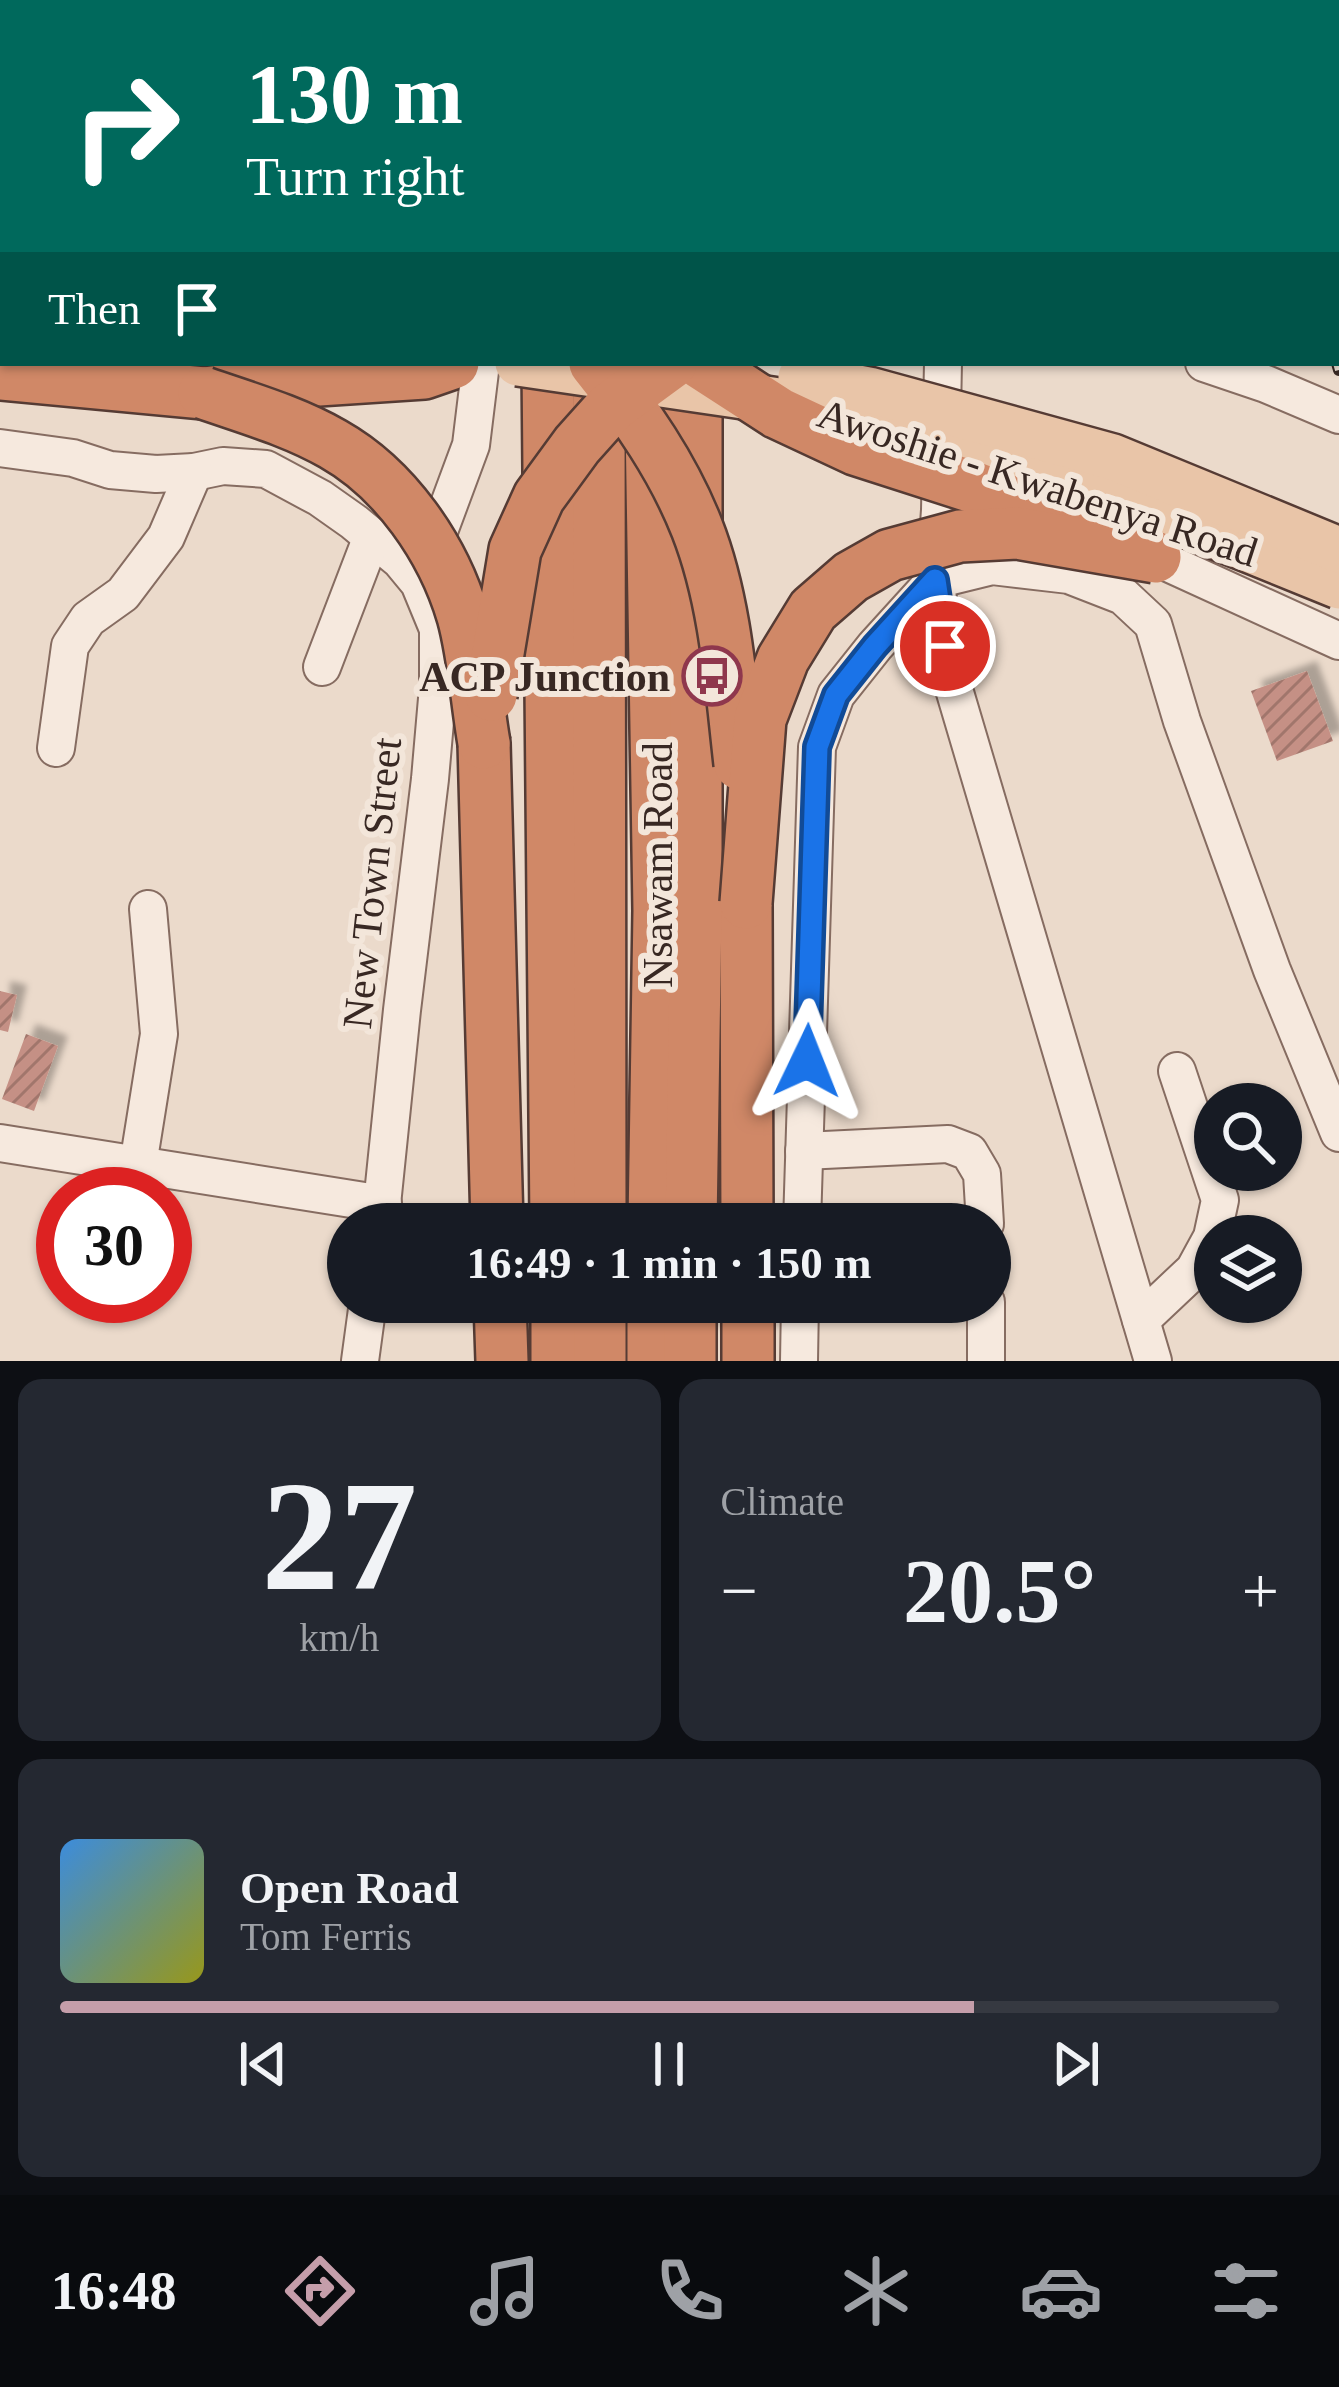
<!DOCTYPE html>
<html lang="en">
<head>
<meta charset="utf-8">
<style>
  :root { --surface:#171b24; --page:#242831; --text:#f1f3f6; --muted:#9ea1a6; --line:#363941; --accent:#c59eaa }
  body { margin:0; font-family:Georgia,serif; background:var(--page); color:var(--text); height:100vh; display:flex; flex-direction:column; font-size:45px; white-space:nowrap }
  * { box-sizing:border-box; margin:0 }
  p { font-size:39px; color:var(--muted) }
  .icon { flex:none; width:66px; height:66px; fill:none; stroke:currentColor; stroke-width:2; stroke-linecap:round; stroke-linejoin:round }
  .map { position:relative; height:1361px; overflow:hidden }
  .panel { display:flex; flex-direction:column; gap:18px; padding:18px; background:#0d0f14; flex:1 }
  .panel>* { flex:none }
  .guide { position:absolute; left:0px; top:0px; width:1341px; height:366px; box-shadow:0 3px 9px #0004; background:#00695c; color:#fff; overflow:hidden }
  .controls { position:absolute; left:1194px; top:1083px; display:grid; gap:24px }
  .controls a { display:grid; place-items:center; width:108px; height:108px; border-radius:50%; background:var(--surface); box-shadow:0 3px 9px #0004; font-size:60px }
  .speed { position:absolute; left:36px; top:1167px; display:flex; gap:24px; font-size:60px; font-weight:700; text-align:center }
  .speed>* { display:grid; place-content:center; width:156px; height:156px; border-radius:50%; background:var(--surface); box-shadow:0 3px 9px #0004; line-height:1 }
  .speed .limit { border:18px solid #d22; background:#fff; color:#111 }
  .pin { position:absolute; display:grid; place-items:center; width:102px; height:102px; color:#fff; margin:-51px; border:6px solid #fff; border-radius:50%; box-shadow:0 3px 12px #0007 }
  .me { position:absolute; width:132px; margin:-66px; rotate:2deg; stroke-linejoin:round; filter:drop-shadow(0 0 9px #0008) }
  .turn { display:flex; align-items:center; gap:42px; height:252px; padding:0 48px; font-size:54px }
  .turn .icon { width:156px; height:156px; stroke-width:2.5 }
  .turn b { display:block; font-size:84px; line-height:102px }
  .then { display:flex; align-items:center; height:114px; padding:0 48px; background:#0003; gap:24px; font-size:45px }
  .big { font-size:90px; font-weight:600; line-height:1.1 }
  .panel .tile { flex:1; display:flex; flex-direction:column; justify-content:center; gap:18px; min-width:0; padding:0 42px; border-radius:24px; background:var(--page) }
  .panel .dial { align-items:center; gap:0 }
  .dial b { font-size:156px; line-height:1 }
  .song { display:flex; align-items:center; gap:36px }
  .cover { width:144px; height:144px; border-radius:18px; background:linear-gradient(135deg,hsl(210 70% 55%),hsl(60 70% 35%)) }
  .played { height:12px; border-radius:6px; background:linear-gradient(90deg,var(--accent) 75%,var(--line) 75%) }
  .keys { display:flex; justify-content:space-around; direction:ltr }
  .heat { display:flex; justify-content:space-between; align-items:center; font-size:66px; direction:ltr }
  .panel .tiles { flex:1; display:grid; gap:18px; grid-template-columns:1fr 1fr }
  .tile:last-child { grid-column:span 2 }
  .trip { position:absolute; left:327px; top:1203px; width:684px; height:120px; border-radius:60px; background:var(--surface); box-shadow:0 3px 9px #0004; font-weight:600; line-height:120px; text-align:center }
  .dock { display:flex; height:192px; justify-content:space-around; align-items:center; background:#090b0e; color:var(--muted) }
  .dock .icon { width:84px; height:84px }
  .dock .selected { color:var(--accent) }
  .dock b { font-size:54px; color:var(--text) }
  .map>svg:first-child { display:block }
</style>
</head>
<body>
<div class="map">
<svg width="1339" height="1361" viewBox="0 0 1339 1361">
  <defs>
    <pattern id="building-hatch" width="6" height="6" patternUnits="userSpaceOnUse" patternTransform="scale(3)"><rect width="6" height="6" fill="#c59085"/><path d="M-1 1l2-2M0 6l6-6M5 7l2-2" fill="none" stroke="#a1766c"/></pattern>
    <filter id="shadow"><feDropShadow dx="10" dy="-10" stdDeviation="3" flood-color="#0004"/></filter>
  </defs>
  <rect width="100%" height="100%" fill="#ebdacb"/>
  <g fill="url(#building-hatch)" filter="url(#shadow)">
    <polygon points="1307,671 1333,741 1277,761 1251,691"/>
    <polygon points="0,991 17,995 8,1032 0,1030"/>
    <polygon points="26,1034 58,1046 34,1111 2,1099"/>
  </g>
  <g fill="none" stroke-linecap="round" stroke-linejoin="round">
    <g stroke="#866c61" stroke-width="40">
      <g id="minor">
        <polyline points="120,0 123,3"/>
        <polyline points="470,0 471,3"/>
        <polyline points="823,0 825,3"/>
        <polyline points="384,3 385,0"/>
        <polyline points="943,363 940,510 935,580 951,679 1153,1361"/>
        <polyline points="1204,363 1266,384 1339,415"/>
        <polyline points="0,448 73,458 110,470 156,474 194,472 223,466 266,469 320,498 354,522 400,560 419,583 438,629 438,687 430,779 402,1010 380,1224"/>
        <polyline points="1155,557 1339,641"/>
        <polyline points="428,561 471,445 481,363"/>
        <polyline points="322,667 371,539"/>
        <polyline points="56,748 70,646 88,619 123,594 166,537 194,472"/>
        <polyline points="0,1143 383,1204"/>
        <polyline points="804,1151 948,1144 969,1152 982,1174 985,1224"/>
        <polyline points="138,1165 159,1034 148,909"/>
        <polyline points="802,1224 817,747 836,695 875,646 935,580 992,566 1069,575 1123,596 1153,624 1182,721 1272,970 1339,1133"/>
        <polyline points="986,1302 986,1361"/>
        <polyline points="1141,1320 1194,1270 1212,1237 1220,1200 1177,1071"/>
        <polyline points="360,1361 368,1302"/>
        <polyline points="799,1361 800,1302"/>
      </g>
    </g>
    <g stroke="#553b34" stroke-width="50">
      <g id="major">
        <polyline points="0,276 3,277"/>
        <polyline points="0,309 3,309"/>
      </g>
    </g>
    <g stroke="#553b34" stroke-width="56">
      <g id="highway">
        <polyline points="508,0 508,3"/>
        <polyline points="599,0 599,3"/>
        <polyline points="644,0 644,3"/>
        <polyline points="741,0 742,3"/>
        <polyline points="442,3 444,0"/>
        <polyline points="551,3 551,0"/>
        <polyline points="696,3 696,0"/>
        <polyline points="0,164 3,164"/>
        <polyline points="548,363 556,1224"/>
        <polyline points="0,374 204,393 303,381 424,373 453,363"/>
        <polyline points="599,388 600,1224"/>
        <polyline points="651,421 659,911 654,1224"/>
        <polyline points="484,743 497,1224"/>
        <polyline points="746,903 747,1224"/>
        <polyline points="691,1224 696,911 696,363"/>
        <polyline points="500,1302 502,1361"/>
        <polyline points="557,1302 557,1361"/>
        <polyline points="600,1302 600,1361"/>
        <polyline points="748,1302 748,1361"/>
        <polyline points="653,1361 653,1302"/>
        <polyline points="690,1361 690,1302"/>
      </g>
    </g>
    <polyline stroke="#866c61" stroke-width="4.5" stroke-dasharray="9 6" stroke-linecap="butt" points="1338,302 1339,302"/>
    <use href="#minor" stroke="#f6e9de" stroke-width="36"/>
    <use href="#major" stroke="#e9c5a8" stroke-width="45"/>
    <use href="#highway" stroke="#d08867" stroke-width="51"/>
    <g stroke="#382823" stroke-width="12">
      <g id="rail">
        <polyline points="1211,0 1212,3"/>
        <polyline points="1337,363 1339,370"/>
      </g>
    </g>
    <use href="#rail" stroke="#f3e6da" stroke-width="8" stroke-dasharray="22" stroke-linecap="butt"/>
    <g stroke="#553b34" stroke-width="50" stroke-linecap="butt">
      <g id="major-bridge">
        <polyline points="518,363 799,404 972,451 1154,511 1339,586"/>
        <polyline points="801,377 869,390 1113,457 1339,550"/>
      </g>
    </g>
    <g stroke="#553b34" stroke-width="56" stroke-linecap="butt">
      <g id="highway-bridge">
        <path d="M595,363C636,414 673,467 697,528C726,602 731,686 740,764"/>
        <polyline points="701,363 778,413 855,449 973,487 1065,523"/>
        <path d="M204,393C247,408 293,421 333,444C395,479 443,548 463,616C474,655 477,703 484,743"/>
        <polyline points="491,695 515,550 539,497 577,445 611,407 671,363"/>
        <polyline points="746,903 760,719 783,659 813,610 851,577 890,555 960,536 1017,533 1155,557"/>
      </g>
    </g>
    <use href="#major-bridge" stroke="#e9c5a8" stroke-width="45"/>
    <use href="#highway-bridge" stroke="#d08867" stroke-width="51"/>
  </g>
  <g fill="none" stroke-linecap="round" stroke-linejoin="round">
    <g stroke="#114b97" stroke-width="30">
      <polyline id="route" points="807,1061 817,747 836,695 875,646 935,580 945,646"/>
    </g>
    <use href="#route" stroke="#1a73e8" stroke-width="21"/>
  </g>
  <defs>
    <g id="bus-ring" transform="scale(3)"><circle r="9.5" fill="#f3e6da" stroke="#8f374d" stroke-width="1.5"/><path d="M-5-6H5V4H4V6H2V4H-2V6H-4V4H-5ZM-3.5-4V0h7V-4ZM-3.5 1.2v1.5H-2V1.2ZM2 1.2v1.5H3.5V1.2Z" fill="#8f374d"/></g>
  </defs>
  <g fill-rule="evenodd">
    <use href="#bus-ring" x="712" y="676"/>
  </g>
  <g text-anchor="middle" stroke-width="12" stroke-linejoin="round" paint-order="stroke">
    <g font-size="42" fill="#382823" stroke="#f3e6da">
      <text transform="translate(1038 482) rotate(18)" y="15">Awoshie - Kwabenya Road</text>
      <text transform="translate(657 865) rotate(-90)" y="15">Nsawam Road</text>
      <text transform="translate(371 883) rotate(-84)" y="15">New Town Street</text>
    </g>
    <g font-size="42" font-weight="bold" fill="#382823" stroke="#f3e6da" text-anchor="end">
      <text x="670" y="691">ACP Junction</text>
    </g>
  </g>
</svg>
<div class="controls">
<a><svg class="icon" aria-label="search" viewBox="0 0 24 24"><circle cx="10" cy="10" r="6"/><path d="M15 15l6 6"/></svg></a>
<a><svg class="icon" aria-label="layers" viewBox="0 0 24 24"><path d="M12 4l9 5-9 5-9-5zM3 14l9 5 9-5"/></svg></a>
</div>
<div class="speed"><div class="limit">30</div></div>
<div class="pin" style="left:945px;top:646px;background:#d93025"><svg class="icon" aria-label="arrive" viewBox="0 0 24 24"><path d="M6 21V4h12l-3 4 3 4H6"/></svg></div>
<svg class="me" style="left:807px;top:1061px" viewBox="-20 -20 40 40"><path d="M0-17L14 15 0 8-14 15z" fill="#1a73e8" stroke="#fff" stroke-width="4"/></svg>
<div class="trip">16:49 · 1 min · 150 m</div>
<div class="guide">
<div class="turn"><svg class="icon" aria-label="right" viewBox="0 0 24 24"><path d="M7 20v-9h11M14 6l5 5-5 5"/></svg><div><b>130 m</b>Turn right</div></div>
<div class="then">Then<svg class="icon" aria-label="arrive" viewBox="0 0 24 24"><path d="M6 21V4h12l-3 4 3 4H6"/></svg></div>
</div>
</div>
<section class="panel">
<div class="tiles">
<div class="tile dial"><b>27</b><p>km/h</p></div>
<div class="tile"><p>Climate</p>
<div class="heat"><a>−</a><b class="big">20.5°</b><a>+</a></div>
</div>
<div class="tile">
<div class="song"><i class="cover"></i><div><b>Open Road</b><p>Tom Ferris</p></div></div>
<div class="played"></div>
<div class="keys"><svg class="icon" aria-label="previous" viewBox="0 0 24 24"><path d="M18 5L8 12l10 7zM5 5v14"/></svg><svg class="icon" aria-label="pause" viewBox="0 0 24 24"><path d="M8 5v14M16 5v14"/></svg><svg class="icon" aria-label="next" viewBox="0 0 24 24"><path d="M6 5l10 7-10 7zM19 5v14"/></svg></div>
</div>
</div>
</section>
<nav class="dock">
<b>16:48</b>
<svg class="icon selected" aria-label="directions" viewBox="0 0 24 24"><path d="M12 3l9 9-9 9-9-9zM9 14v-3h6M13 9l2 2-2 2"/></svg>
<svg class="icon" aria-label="music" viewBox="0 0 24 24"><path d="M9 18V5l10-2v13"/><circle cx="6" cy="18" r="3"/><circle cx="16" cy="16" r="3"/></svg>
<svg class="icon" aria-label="phone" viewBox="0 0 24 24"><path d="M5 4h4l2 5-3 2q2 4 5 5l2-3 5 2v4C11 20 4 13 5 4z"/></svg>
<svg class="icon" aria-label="climate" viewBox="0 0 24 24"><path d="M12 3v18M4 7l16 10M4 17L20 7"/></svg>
<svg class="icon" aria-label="car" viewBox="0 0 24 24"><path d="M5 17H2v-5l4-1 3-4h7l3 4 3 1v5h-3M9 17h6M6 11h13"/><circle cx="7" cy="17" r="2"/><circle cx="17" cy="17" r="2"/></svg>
<svg class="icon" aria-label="filters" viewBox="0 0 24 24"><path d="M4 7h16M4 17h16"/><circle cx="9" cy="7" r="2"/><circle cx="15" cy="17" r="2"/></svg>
</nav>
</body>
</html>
